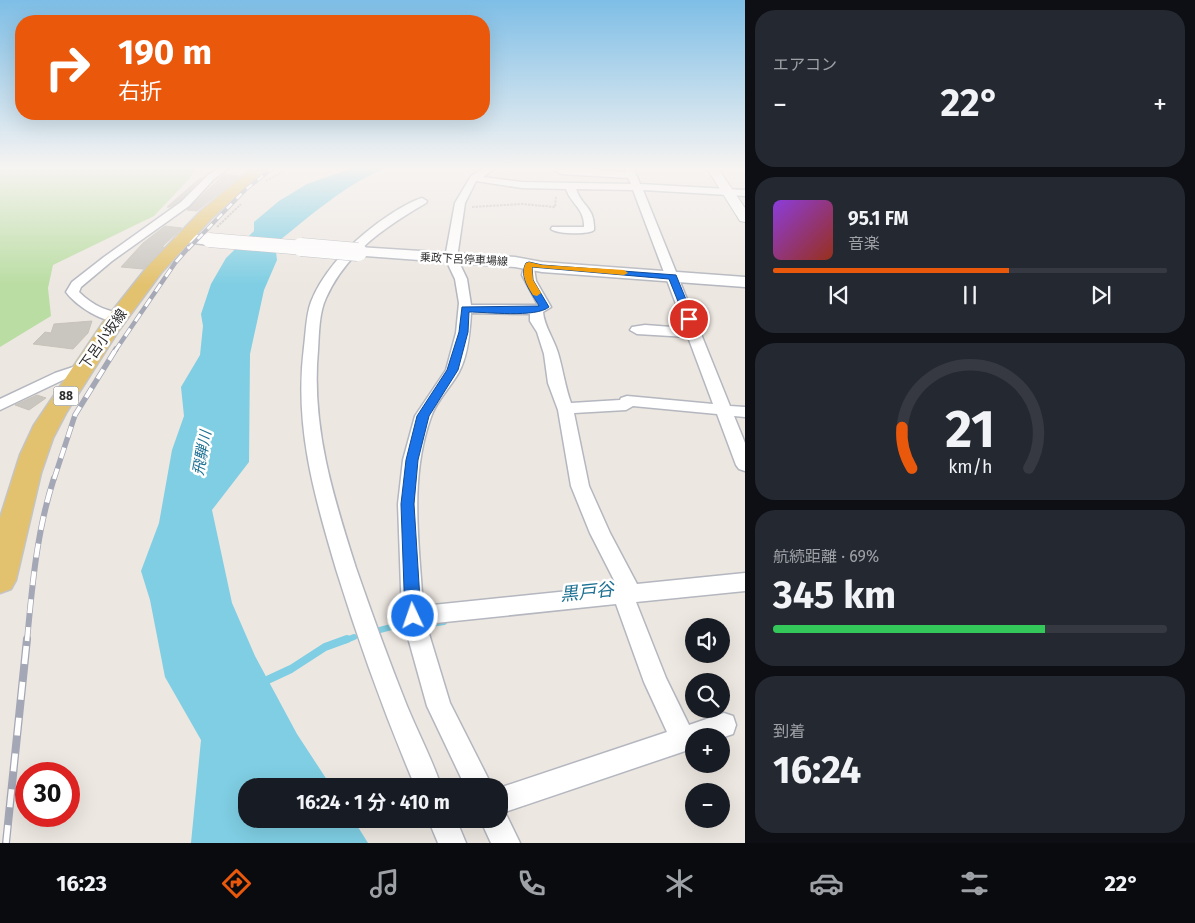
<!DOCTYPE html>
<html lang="ja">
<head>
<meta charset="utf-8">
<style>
  :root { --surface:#171b24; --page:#242831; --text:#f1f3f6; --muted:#9ea1a6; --line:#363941; --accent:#ea580c }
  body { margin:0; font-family:"Fira Sans","Noto Sans JP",sans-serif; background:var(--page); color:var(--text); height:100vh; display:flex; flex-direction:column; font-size:19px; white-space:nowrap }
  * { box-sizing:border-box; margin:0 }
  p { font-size:16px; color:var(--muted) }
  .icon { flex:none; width:28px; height:28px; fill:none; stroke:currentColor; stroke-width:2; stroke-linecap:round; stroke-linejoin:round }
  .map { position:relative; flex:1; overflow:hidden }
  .panel { display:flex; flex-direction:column; gap:10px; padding:10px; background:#0d0f14; width:450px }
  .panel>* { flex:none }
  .guide { position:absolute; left:15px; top:15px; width:475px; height:105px; border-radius:20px; box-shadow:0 5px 20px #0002; background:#ea580c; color:#fff; overflow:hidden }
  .controls { position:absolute; left:685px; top:618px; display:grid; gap:10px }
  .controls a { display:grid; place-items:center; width:45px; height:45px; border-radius:50%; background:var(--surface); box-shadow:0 5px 20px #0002; font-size:25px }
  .speed { position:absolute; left:15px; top:762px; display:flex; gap:10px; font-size:25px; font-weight:700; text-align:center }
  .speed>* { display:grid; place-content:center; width:65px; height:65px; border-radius:50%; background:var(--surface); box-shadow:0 5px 20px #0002; line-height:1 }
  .speed .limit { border:8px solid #d22; background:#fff; color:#111 }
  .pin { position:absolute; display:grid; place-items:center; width:42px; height:42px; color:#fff; margin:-21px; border:2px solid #fff; border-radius:50%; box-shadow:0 1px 5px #0007 }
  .me { position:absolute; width:55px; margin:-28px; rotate:357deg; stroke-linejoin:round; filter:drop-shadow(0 0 4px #0008) }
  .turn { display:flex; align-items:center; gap:18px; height:105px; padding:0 20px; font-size:22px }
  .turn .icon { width:65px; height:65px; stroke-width:2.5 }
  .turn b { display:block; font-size:35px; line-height:42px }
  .big { font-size:38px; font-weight:700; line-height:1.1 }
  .panel .widget { flex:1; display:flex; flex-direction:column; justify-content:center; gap:8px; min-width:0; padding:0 18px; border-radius:20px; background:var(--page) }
  .panel .dial { align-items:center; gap:0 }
  .dial svg { height:130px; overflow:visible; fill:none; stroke:var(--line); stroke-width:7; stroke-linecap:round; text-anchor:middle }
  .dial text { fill:var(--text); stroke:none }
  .song { display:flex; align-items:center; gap:15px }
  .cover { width:60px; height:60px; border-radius:8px; background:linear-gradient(135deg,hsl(270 70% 55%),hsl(10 70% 35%)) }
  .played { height:5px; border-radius:2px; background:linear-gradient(90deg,var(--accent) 60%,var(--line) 60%) }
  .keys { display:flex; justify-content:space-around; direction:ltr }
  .heat { display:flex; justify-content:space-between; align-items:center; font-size:28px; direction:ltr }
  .charge { height:8px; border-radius:4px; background:linear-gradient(90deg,#34c759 69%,var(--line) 0) }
  .trip { position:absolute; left:238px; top:778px; width:270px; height:50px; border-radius:20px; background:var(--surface); box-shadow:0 5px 20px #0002; font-weight:700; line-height:50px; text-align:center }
  .dock { display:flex; height:80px; justify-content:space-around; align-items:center; background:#090b0e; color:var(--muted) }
  .dock .icon { width:35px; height:35px }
  .dock .current { color:var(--accent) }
  .dock b { font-size:22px; color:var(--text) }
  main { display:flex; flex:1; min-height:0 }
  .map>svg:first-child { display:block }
</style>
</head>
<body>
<main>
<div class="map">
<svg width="745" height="843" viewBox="0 0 745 843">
  <rect width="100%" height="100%" fill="#ede7e1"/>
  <polygon fill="#badda3" points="0,167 197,167 189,179 154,216 53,265 48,288 51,316 0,347"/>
  <path fill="#7fcee3" d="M356,167H391C352,178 308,218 275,244L277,260L264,290L250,354L249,462L212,510L232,603L255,656L297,734L331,786H246V819H353L368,843H191L201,740L165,677L150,600L141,571L159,523L172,450L184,416L181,387L200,355L203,326L201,314L211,284L226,258L254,231V222L279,201L307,184Z"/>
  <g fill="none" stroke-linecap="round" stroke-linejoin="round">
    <g stroke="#7fcee3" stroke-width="6">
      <polyline points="431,624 444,622"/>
      <polyline points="376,631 399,625"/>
      <polyline points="344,641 354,637"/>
    </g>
    <polyline stroke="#7fcee3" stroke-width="8" points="263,682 291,669 325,647 347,639"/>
  </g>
  <g fill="#c9c5bf" stroke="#c8c3ba">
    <polygon points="224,174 240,176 197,211 187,210"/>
    <polygon points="200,178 202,178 180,201 170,207 167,207"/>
    <polygon points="165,226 182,228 162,247 164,247 143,269 121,267 143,243"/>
    <polygon points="92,321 88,333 73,349 33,344 45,332 51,333 54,324"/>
    <polygon points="37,395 46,398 29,410 15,405"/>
  </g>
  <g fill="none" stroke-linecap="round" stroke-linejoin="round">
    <g stroke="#b4b7bf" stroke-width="3">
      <g id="minor">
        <path d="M220,167H230L214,179L189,206L112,261L81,287L79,292C85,298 93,304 102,308C109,311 119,312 124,318L122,321C105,325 75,305 66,292L72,282L104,257L181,202L208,175Z"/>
        <path d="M487,167H497L483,177L522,182L631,184L628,178L561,174L556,171L561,168L626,172L625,167H633L640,184L745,190V196L643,190L730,406L745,407V417L734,416L745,443V471L739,469L736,465L717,414L633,406L626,410L574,413L589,486L610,533L637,584L745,573V591L636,602L666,678L689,725L724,713L733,716L736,725L733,734L721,738V736H694V748L505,812L520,843H491L480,819H499V788L667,732L644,682L616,604L426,624L450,703L492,786H465L427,706L402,616L398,504L403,460L415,416L446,370L456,333L459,303L455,279L445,258L455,203L471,176ZM476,181L522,188L566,189C571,204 585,209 584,227H552L551,229C556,234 589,235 594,230C595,207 582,207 576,189L633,190L685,328L645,325L632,327L630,330L637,334L688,337L713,404L627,396L621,398L620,400L571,403C565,386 563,370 558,353C554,339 544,326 543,312L551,307L536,281L533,262H525L522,275L538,305H471L467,279L457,258L465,203ZM471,313L530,314V321L537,332L544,354L548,383L558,410L571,486L590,533L617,586L423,606C419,543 409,478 431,417C436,401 451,387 459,372C468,356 470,331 471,313Z"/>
        <path d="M422,198L427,201L426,203C385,227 346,253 326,298C319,313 319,333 318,350C311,426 333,496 356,568C372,614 389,661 407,706C418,733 432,759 441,786H415C385,715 359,643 336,569C314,494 294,426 304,347C306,332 306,315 311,302C321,276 343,251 364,234C378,222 405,203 422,198Z"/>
        <polygon points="82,364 87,365 89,368 87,371 65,379 0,410 0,399 55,373"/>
        <polygon points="428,819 456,819 466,843 438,843"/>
      </g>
    </g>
    <g stroke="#b4b7bf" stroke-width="2">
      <polygon id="tertiary" points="706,167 717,167 745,208 745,222 740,221"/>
    </g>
    <g stroke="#b4b7bf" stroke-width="3">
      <g id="secondary">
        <polygon points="183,233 214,237 217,240 214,243 209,245 178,241 175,238 178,235"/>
        <polygon points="358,247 515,257 542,262 745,277 745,287 542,272 515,267 352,255 350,252 352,249"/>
      </g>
    </g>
    <g stroke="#c4c4c4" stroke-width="3">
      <polygon id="primary" points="253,167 268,167 211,219 161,273 119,330 66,413 53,438 41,473 16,580 11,589 0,593 0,518 20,455 34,425 102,324 148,266 200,212"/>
    </g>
    <g stroke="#c4c4c4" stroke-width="2" stroke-dasharray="2.5 1" stroke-linecap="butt">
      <polyline points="266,181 292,167"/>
      <polyline points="472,207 522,204 555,207 556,196"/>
      <polyline points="217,227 241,204"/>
    </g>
    <use href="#minor" fill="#fff" fill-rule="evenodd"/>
    <use href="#tertiary" fill="#fff" fill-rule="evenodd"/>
    <use href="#secondary" fill="#fff" fill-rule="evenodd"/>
    <use href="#primary" fill="#e3c26f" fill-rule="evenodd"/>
    <g stroke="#a4a7b5" stroke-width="4">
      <polyline id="rail-far4" points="188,249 245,190 274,167"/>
    </g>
    <g stroke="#a4a7b5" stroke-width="4.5">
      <polyline id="rail-far3" points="115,351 175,263 189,247"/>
    </g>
    <g stroke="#a4a7b5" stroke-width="5.5">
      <polyline id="rail-far2" points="54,479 75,415 116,349"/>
    </g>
    <g stroke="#a4a7b5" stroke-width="6">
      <path id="rail-far1" d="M27,641C32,586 37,530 54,478"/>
    </g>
    <g stroke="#a4a7b5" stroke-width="8">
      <polyline id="rail" points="6,843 27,639"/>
    </g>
    <use href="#rail-far4" stroke="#fff" stroke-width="2.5" stroke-dasharray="7" stroke-linecap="butt"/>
    <use href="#rail-far3" stroke="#fff" stroke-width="3" stroke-dasharray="9" stroke-linecap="butt"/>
    <use href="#rail-far2" stroke="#fff" stroke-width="4" stroke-dasharray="11" stroke-linecap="butt"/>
    <use href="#rail-far1" stroke="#fff" stroke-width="4.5" stroke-dasharray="14" stroke-linecap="butt"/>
    <use href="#rail" stroke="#fff" stroke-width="5.5" stroke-dasharray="18" stroke-linecap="butt"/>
    <g stroke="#b4b7bf" stroke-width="15" stroke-linecap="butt">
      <polyline id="secondary-bridge-far1" points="209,240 316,249"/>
    </g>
    <g stroke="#b4b7bf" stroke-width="19" stroke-linecap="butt">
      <polyline id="secondary-bridge" points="301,247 358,252"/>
    </g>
    <use href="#secondary-bridge-far1" stroke="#fff" stroke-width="14"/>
    <use href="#secondary-bridge" stroke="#fff" stroke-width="18"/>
  </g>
  <linearGradient id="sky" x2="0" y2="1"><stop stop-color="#7ebee6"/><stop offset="0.59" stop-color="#f7f4f2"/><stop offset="1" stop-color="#f7f4f2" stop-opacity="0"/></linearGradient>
  <rect width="745" height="285" fill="url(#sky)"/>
  <path fill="#1a73e8" stroke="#114b97" d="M529,262L542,265L676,275L694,319L689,322L685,319L669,279L532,267L533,280L549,307C536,318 487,312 469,312L468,332L458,370L429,416L418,460L414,504L421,616L418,620L413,622L408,620L405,616L401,504L406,460L417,416L447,370L459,332L462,307L539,306C532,293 518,277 526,263Z"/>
  <path fill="#f59e0b" d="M529,262L542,265L624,270L628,273L624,275L532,267L533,280L541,293L537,296L533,295C527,285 520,274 526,263Z"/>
  <g text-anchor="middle" stroke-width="5" stroke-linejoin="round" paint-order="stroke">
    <g font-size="11" fill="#2d2d2d" stroke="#fff">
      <text transform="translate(464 259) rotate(3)" y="4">乗政下呂停車場線</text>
    </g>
    <rect fill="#fff" stroke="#6c6c6c" stroke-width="1" x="53.5" y="386.5" width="25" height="19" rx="4"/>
    <g font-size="12" font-weight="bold" fill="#2d2d2d">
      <text x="66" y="400">88</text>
    </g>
    <g font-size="14" fill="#2d2d2d" stroke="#fff">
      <text transform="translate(103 339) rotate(-55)" y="5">下呂小坂線</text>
    </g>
    <g font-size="15" font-style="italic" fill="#1c7092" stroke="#fff">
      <text transform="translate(202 453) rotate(-80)" y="5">飛騨川</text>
    </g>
    <g font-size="18" font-style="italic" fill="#1c7092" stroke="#fff">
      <text transform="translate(587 592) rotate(-6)" y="6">黒戸谷</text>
    </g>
  </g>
</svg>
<div class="controls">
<a><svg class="icon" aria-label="sound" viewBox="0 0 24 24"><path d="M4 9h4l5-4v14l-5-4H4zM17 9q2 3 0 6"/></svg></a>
<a><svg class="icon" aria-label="search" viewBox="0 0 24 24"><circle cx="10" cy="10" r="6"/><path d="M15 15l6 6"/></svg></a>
<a>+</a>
<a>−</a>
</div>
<div class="speed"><div class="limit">30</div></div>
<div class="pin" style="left:689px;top:319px;background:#d93025"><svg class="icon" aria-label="arrive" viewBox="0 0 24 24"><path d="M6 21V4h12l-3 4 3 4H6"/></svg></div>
<svg class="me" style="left:413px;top:616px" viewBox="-20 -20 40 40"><circle r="17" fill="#1a73e8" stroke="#fff" stroke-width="3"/><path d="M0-11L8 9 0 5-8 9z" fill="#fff"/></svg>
<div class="trip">16:24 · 1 分 · 410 m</div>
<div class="guide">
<div class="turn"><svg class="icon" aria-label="right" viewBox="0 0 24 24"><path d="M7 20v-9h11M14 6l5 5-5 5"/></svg><div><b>190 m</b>右折</div></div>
</div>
</div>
<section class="panel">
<div class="widget"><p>エアコン</p>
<div class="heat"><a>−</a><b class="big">22°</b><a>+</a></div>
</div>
<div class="widget">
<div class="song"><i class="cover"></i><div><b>95.1 FM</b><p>音楽</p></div></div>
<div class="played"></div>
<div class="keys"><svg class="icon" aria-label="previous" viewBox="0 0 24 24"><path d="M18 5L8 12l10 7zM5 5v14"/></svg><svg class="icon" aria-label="pause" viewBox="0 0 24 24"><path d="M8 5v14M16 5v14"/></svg><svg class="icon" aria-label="next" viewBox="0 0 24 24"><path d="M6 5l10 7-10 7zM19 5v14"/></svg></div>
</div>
<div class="widget dial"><svg viewBox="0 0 100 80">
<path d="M14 69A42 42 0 1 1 86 69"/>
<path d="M14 69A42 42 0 0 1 8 44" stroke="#ea580c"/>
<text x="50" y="56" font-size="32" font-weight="700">21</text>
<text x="50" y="72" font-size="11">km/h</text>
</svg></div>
<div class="widget"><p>航続距離 · 69%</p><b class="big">345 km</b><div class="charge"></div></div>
<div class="widget"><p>到着</p><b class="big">16:24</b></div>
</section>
</main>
<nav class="dock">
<b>16:23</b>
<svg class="icon current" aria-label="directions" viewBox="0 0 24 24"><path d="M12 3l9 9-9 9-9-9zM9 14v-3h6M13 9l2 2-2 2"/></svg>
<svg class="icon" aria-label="music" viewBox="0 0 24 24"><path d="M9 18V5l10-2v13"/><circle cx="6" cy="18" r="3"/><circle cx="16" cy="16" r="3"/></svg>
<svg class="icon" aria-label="phone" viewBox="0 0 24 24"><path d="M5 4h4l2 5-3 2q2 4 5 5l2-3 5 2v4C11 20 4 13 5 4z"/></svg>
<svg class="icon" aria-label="climate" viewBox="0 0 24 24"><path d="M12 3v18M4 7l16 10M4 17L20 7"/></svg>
<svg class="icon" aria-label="car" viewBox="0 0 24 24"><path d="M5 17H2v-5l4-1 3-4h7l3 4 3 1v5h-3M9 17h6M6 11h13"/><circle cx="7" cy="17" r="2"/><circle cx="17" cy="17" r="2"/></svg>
<svg class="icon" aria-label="filters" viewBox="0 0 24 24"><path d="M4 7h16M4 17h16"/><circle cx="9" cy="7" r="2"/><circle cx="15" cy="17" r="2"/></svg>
<b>22°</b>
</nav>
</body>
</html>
